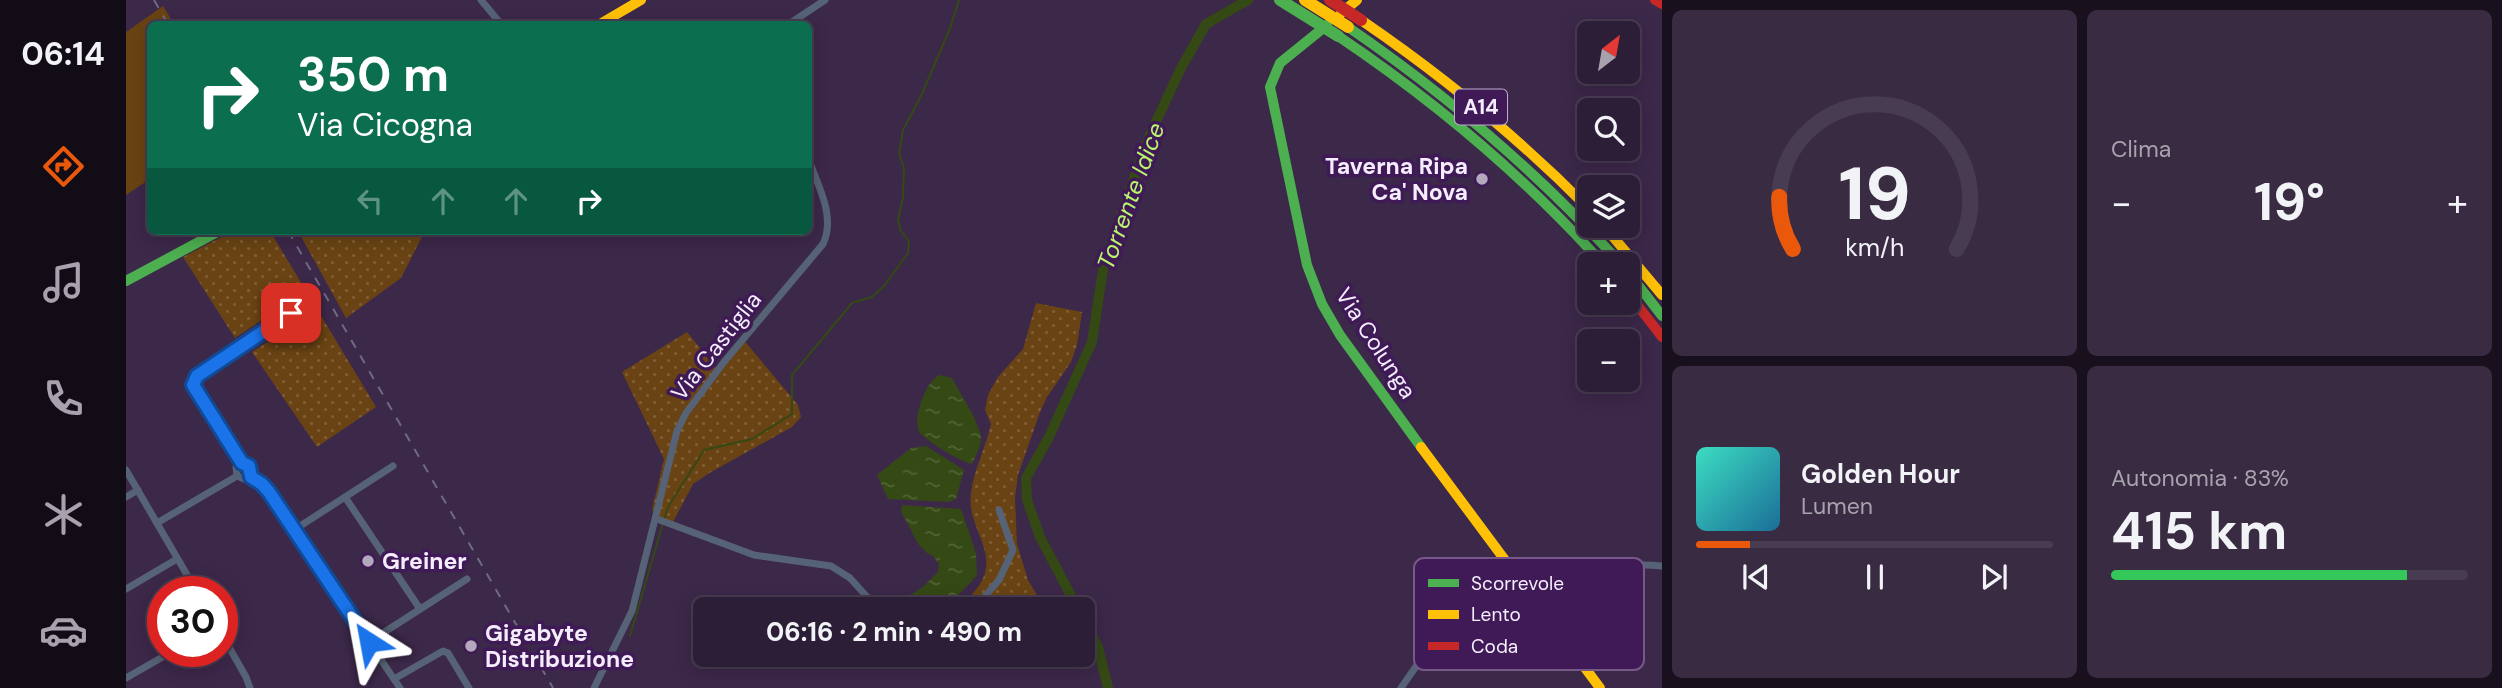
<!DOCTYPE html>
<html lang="it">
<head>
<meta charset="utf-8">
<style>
  :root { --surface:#2d1e37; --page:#392b42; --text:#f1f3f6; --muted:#a7a2ad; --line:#483c52; --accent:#ea580c }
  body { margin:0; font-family:"DM Sans",sans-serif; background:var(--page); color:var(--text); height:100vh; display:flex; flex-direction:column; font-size:26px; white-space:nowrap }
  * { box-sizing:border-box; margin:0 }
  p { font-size:23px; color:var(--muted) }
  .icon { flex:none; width:38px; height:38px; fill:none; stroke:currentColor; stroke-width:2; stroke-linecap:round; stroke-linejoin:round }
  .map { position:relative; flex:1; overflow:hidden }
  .drawer { display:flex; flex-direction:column; gap:10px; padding:10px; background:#19101e; width:840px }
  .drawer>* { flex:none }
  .guide { position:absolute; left:21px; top:21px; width:665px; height:214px; border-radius:10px; box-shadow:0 4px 18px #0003,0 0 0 2px var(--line); background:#0b6e4f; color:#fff; overflow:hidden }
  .needle { width:46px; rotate:31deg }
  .tools { position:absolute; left:1451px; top:21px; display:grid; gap:14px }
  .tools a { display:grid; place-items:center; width:63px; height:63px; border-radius:10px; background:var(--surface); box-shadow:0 4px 18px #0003,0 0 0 2px var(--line); font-size:35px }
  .speed { position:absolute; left:21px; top:576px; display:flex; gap:14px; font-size:35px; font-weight:700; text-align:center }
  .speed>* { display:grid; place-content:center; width:91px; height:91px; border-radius:50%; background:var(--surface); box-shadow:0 4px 18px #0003,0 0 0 2px var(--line); line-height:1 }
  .speed .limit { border:10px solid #d22; background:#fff; color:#111 }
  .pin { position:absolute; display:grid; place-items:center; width:60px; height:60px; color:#fff; margin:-30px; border-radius:14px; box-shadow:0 4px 10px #0006 }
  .me { position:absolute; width:77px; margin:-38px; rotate:326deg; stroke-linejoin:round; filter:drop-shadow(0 0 5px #0008) }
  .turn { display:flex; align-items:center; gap:24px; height:147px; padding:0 35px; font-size:32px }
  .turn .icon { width:91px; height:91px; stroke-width:2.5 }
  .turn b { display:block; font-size:49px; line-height:60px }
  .lanes { display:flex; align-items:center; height:66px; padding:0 35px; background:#0003; justify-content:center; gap:35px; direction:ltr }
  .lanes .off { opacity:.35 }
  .big { font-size:52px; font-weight:700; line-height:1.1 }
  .drawer .widget { flex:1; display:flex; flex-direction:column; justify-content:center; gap:10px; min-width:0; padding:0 24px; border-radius:10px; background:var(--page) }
  .drawer .dial { align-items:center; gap:0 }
  .dial svg { height:182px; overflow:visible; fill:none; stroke:var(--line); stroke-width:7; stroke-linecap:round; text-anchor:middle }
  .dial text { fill:var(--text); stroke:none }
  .song { display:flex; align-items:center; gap:21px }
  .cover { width:84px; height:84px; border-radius:10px; background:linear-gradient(135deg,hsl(170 70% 55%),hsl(200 70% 35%)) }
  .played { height:7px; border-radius:4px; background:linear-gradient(90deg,var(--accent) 15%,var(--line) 15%) }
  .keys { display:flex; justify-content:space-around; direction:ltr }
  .heat { display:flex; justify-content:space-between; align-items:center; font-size:38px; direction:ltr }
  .charge { height:10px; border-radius:5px; background:linear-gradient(90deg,#34c759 83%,var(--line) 0) }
  .drawer .tiles { flex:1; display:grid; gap:10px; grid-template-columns:repeat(2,1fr) }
  .trip { position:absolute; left:567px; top:597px; width:402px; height:70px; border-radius:10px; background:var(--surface); box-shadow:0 4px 18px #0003,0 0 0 2px var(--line); font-weight:700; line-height:70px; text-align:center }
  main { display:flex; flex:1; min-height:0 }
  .tab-bar { display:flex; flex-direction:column; width:126px; justify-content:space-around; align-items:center; background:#120c16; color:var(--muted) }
  .tab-bar .icon { width:49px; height:49px }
  .tab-bar .on { color:var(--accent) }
  .tab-bar b { font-size:32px; color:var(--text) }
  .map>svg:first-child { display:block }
</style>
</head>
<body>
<main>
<nav class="tab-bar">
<b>06:14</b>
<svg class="icon on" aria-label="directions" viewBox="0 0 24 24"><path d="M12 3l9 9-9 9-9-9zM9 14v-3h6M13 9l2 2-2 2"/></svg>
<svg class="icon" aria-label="music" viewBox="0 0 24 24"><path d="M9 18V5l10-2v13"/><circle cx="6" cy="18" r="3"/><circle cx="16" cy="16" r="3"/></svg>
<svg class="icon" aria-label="phone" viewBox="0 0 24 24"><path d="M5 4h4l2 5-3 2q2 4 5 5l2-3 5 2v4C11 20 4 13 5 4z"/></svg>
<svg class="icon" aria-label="climate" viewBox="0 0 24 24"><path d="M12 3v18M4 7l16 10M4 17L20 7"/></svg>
<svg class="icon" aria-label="car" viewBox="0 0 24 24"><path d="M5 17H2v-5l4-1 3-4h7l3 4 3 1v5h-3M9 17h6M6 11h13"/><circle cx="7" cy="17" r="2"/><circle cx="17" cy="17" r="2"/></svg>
</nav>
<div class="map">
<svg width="1536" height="688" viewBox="0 0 1536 688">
  <defs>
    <pattern id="grass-dots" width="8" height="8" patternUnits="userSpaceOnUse" patternTransform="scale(1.75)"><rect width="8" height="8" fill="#694313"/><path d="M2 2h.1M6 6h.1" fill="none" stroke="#7f5e36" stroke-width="1.8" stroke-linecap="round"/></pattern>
    <pattern id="water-ripples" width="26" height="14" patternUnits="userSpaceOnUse" patternTransform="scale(1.75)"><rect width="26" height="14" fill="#344914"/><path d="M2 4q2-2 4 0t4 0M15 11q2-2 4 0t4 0" fill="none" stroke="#526437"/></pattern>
  </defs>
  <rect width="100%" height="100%" fill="#3c2849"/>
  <g fill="url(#grass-dots)">
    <polygon points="107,231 144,231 250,407 191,447 126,352 181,316 170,297 109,338 57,257"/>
    <polygon points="172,231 299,231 275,278 220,318"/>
    <path d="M910,303L956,312L951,345L945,362L921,397L914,412L892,475L889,498L891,544L902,580L919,609H849L840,600C886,559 839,533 845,493C848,469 860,447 865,424L859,410L862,395L872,377L897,349Z"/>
    <polygon points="561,332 590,368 616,338 672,405 675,417 666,427 585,472 567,484 546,524 534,520 526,510 538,459 496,372"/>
  </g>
  <polygon fill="#694313" points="37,6 48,24 24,24 24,179 0,195 0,32"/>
  <g fill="url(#water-ripples)">
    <path d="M814,375L826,378L848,417L855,435L854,446L846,464C835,462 802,442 794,433C785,421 800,379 814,375Z"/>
    <polygon points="800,446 838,470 830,499 823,502 762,499 751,475 785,448"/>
    <path d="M776,505L835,509L850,553L851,575C835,593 802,632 784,595L796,588L812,572L813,564L807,556L801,553L793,545L775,512Z"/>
  </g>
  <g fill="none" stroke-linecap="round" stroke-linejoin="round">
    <g stroke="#344914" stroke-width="2">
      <polyline points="539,518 542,507 578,450 626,439 666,414 666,375 726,303 746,297 758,286 782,253 783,241 775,231 772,220 777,197 778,168 773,154 777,130 796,94 824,28 833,0"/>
      <polyline points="504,636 537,523"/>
    </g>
    <g stroke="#344914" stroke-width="10">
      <polyline points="952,609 914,537 901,500 900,478 922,439 966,342 978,263 1022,139 1055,68 1080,24 1122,0"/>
      <polyline points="957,619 972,647 982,688"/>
    </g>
    <g stroke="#566275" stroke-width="7">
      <polyline points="355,0 375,24"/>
      <polyline points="663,24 699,0"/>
      <polyline points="116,463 115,458 67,387 67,382 71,376 165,313"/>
      <polyline points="0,470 71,592"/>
      <polyline points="111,476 110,467 119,463 123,466 126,477 136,484 274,688"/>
      <polyline points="0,497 12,490"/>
      <polyline points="219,497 294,609"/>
      <polyline points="531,519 628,555 705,566 724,578 752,609"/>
      <polyline points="31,523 111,476 118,479 123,474"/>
      <polyline points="168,530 267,466"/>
      <polyline points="0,589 51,559"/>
      <path d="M1410,601C1454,579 1484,560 1536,566"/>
      <polyline points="848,609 873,580 887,550 873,510"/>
      <polyline points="96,635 120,677 124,688"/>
      <polyline points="243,642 341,579"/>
      <polyline points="0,678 47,651"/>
      <polyline points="268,679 317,651 322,653 343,688"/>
      <path d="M468,688L506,611L551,431L560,413L598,362L697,244C710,217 692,185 682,158"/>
      <polyline points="1275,688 1291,665 1315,645 1402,590"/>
    </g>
    <g stroke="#4caf50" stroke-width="10">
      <polyline points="1201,25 1154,63 1144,87 1181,265 1196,304 1214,335 1295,447"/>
      <path d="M1222,27C1324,97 1412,172 1495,264"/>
      <path d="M1212,36C1310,102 1398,176 1477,264"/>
      <polyline points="1502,272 1536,316"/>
      <polyline points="0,281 93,231"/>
    </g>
    <g stroke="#ffc107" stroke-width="10">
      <polyline points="1215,13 1231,0"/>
      <path d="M1235,20C1317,76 1393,138 1463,209"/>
      <polyline points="474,24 515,0"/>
      <polyline points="1478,226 1536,295"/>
      <polyline points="1295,447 1474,688"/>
    </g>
    <g stroke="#c62828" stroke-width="10">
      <polyline points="1529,0 1536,4"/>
      <polyline points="1502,293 1536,337"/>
    </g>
    <g stroke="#6e6c80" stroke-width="2" stroke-dasharray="9 9" stroke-linecap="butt">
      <polyline points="28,0 42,24"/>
      <polyline points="162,231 427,688"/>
    </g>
    <polyline stroke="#4caf50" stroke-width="12" points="1154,0 1212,36"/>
    <polyline stroke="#ffc107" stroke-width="12" points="1179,0 1222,27"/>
    <polyline stroke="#c62828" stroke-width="12" points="1204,0 1235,20"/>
  </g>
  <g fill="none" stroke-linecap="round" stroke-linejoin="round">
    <g stroke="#114b97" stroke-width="18">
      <polyline id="route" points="165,313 71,376 67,385 116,463 123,466 125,477 136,484 143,492 243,642"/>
    </g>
    <use href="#route" stroke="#1a73e8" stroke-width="12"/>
  </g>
  <g fill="#b4a8bd" stroke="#3f1a57" stroke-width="2.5">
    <circle cx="1356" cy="179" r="7"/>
    <circle cx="242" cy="561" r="7"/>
    <circle cx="345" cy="646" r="7"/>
  </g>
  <g text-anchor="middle" stroke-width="7" stroke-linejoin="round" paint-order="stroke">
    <rect fill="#3f1a57" stroke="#beaeca" stroke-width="2" x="1329" y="89.5" width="52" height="35" rx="5"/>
    <g font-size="21" font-weight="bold" fill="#f5edfc">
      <text x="1355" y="114">A14</text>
    </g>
    <g font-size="23" font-weight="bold" fill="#f5edfc" stroke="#3f1a57" text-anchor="start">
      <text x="1342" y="174" text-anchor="end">Taverna Ripa<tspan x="1342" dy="26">Ca' Nova</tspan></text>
      <text x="256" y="569">Greiner</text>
      <text x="359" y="641">Gigabyte<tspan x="359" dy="26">Distribuzione</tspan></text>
    </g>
    <g font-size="23" fill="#f5edfc" stroke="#3f1a57">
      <text transform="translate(1250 343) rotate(57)" y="8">Via Colunga</text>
      <text transform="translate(590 346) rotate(-52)" y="8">Via Castiglia</text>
    </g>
    <g font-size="24" font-style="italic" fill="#b9f66b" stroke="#3f1a57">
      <text transform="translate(1005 196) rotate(-70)" y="8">Torrente Idice</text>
    </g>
  </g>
  <rect x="1288" y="558" width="230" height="112" rx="10" fill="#3f1a57" stroke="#765988" stroke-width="2"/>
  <rect x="1302" y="579" width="31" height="8" fill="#4caf50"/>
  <rect x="1302" y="610" width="31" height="9" fill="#ffc107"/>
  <rect x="1302" y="642" width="31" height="8" fill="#c62828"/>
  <g font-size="19" fill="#f5edfc">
    <text x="1345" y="590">Scorrevole</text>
    <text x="1345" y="621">Lento</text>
    <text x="1345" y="653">Coda</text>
  </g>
</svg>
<div class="tools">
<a><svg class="needle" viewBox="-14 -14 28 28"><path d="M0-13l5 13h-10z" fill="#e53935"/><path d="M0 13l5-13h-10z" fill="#a7a2ad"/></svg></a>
<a><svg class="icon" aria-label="search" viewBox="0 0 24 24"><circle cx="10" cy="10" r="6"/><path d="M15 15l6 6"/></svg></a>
<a><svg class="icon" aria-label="layers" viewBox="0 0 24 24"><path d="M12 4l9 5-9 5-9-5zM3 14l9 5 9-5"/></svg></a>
<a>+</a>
<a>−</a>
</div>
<div class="speed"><div class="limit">30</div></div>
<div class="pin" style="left:165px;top:313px;background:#d93025"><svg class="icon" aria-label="arrive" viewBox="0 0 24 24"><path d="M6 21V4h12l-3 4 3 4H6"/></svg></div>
<svg class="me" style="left:243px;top:642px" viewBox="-20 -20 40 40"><path d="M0-17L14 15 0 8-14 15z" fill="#1a73e8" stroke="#fff" stroke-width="4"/></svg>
<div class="trip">06:16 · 2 min · 490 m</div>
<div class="guide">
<div class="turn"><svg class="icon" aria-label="right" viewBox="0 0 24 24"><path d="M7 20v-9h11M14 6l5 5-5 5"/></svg><div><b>350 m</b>Via Cicogna</div></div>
<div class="lanes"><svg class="icon off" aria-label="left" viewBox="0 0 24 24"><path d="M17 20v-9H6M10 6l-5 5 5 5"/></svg><svg class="icon off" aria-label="ahead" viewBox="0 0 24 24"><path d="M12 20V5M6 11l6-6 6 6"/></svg><svg class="icon off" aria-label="ahead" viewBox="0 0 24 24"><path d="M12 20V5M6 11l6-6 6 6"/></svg><svg class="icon" aria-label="right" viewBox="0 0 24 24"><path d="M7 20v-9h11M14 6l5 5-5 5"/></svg></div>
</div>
</div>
<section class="drawer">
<div class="tiles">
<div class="widget dial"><svg viewBox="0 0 100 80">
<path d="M14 69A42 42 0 1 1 86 69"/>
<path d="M14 69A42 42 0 0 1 8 46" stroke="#ea580c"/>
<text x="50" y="56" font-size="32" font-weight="700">19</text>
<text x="50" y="72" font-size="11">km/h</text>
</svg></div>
<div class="widget"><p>Clima</p>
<div class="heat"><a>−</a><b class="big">19°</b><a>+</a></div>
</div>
<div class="widget">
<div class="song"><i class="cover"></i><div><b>Golden Hour</b><p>Lumen</p></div></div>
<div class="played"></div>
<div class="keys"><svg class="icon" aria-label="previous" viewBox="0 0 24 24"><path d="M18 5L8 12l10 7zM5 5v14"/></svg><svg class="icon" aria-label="pause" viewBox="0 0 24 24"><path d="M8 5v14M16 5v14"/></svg><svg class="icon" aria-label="next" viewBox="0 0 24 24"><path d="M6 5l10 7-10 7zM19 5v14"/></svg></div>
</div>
<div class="widget"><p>Autonomia · 83%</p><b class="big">415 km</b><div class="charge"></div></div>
</div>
</section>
</main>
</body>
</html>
